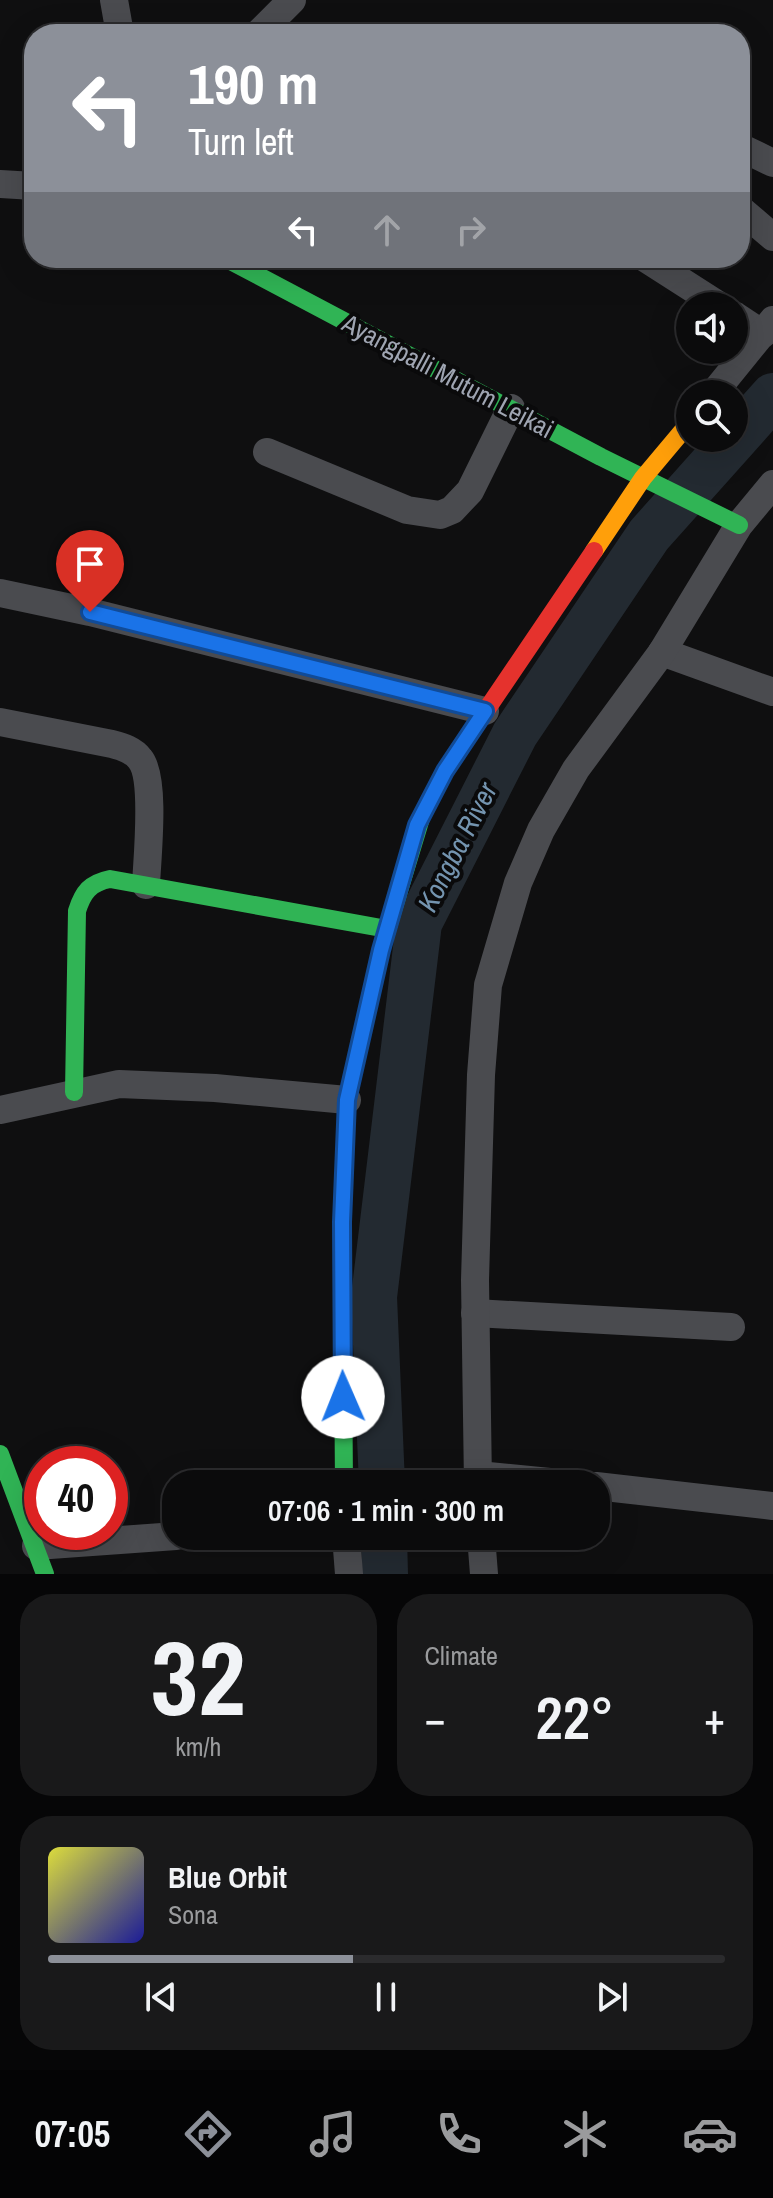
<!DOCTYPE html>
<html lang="en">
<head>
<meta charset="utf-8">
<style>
  :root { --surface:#0b0b0c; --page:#19191a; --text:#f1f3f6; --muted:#9a9b9d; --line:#2b2b2d; --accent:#8c9099 }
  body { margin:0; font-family:"Archivo Narrow",sans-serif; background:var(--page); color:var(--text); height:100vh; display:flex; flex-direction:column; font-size:30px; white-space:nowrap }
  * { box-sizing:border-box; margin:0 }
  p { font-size:26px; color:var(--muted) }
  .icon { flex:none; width:44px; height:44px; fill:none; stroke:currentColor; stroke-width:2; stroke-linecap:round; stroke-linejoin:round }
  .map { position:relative; height:1574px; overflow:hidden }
  .side { display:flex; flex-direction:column; gap:20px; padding:20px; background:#060607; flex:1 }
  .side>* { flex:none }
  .top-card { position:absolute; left:24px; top:24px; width:726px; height:244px; border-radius:32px; box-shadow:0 8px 32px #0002,0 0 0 2px var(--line); background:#8c9099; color:#fff; overflow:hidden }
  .buttons { position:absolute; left:676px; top:292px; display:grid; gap:16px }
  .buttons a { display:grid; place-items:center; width:72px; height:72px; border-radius:50%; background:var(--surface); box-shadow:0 8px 32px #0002,0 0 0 2px var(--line); font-size:40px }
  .speed { position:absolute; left:24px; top:1446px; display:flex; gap:16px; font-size:40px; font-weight:700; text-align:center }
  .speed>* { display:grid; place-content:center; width:104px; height:104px; border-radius:50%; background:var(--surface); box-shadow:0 8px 32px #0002,0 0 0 2px var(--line); line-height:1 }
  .speed .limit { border:12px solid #d22; background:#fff; color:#111 }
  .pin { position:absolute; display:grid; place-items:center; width:68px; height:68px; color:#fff; margin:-82px -34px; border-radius:50% 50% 50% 0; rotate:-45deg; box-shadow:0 0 8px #0007 }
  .pin .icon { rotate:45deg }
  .me { position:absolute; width:88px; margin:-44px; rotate:359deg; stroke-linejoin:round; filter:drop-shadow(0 0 6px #0008) }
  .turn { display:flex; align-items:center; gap:28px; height:168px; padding:0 32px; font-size:36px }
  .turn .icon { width:104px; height:104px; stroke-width:2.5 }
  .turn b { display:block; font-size:56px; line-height:68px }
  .lanes { display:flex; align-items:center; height:76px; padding:0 32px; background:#0003; justify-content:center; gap:40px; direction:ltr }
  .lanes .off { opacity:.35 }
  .big { font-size:60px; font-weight:600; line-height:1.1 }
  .side .widget { flex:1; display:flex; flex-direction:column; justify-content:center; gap:12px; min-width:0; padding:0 28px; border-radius:32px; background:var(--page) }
  .side .dial { align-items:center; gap:0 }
  .dial b { font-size:104px; line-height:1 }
  .song { display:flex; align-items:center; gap:24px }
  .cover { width:96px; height:96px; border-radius:12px; background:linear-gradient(135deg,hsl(60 70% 55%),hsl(240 70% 35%)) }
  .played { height:8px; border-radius:4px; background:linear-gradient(90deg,var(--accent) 45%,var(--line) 45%) }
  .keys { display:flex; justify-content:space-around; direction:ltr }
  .heat { display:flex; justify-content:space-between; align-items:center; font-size:44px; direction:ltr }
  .side .tiles { flex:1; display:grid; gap:20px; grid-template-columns:1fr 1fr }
  .widget:last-child { grid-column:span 2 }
  .trip { position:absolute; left:162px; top:1470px; width:448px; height:80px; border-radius:32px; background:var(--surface); box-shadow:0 8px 32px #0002,0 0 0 2px var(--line); font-weight:600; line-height:80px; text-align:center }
  .tabs { display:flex; height:128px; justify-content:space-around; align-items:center; background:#040405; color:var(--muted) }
  .tabs .icon { width:56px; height:56px }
  .tabs .active { color:var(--accent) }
  .tabs b { font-size:36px; color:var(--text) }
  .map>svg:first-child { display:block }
</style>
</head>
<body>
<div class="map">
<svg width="773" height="1574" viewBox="0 0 773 1574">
  <rect width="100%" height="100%" fill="#0f0f10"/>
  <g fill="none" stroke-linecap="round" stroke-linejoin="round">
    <g stroke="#232a31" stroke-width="46">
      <polyline points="382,1484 374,1297 419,923 515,734 649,535 773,396"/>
      <polyline points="384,1536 385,1574"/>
    </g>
    <g stroke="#4a4b4f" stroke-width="28">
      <polyline points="114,0 120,34"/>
      <polyline points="258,34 292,0"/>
      <polyline points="740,147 773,163"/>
      <polyline points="0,184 34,186"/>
      <polyline points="740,209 773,237"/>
      <polyline points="645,258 720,306"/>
      <polyline points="734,315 763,334"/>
      <polyline points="713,394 773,320"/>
      <polyline points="267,452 407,510 440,515 452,510 470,491 511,408"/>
      <polyline points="0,593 90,612 485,711"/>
      <polyline points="662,652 773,692"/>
      <path d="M0,722L112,744C123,747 133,750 140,759C156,778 147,859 146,885"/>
      <polyline points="0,1110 119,1084 215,1088 347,1100"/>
      <polyline points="475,1313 731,1327"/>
      <polyline points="478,1475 570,1484"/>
      <polyline points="478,1484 475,1280 481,1075 488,985 518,883 541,830 576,769 662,652 739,525 773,484"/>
      <polyline points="596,1486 773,1506"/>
      <polyline points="346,1536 349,1574"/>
      <polyline points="481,1536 484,1574"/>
      <polyline points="36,1546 176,1536"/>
    </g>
    <g stroke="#30b455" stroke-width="18">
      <polyline points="225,258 601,457 739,525"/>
      <path d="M74,1092L77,911C83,892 90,883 110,879L387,929"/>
      <polyline points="0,1454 45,1574"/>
      <polyline points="344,1484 342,1222 347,1100 381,950 422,815"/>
    </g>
    <polyline stroke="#ff9f0a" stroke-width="18" points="594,551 643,478 690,422"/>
    <polyline stroke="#e5322d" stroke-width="18" points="422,815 445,771 594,551"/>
  </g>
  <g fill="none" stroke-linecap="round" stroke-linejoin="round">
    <g stroke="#114b97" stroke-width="20">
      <polyline id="route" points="90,612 485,711 445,771 417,825 381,950 347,1100 342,1222 343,1397"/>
    </g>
    <use href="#route" stroke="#1a73e8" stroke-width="14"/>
  </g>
  <g text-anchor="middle" stroke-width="8" stroke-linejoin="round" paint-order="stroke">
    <g font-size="26" fill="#9fa5b2" stroke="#0a0a0b">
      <text transform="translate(448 376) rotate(28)" y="9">Ayangpalli Mutum Leikai</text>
    </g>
    <g font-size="28" font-style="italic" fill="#7494af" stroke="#0a0a0b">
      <text transform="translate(457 847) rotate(-63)" y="10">Kongba River</text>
    </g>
  </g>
</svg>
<div class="buttons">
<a><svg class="icon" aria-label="sound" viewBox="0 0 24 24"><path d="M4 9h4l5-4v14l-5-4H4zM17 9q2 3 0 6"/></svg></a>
<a><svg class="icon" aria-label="search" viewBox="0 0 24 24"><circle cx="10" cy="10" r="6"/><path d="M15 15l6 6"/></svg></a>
</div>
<div class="speed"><div class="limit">40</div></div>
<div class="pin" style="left:90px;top:612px;background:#d93025"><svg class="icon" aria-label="arrive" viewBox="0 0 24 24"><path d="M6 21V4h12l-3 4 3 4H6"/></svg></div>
<svg class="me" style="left:343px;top:1397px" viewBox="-20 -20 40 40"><circle r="19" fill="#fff"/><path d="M0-13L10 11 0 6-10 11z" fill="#1a73e8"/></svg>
<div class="trip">07:06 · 1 min · 300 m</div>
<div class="top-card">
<div class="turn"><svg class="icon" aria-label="left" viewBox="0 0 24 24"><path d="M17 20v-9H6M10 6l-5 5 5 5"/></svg><div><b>190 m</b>Turn left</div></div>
<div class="lanes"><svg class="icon" aria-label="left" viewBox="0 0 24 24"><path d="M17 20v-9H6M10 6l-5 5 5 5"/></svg><svg class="icon off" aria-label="ahead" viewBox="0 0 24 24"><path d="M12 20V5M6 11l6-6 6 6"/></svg><svg class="icon off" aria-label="right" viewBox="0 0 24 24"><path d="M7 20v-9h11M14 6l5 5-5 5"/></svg></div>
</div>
</div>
<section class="side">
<div class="tiles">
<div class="widget dial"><b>32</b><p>km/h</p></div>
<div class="widget"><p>Climate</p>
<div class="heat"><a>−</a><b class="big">22°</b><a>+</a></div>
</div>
<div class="widget">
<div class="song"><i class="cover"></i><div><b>Blue Orbit</b><p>Sona</p></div></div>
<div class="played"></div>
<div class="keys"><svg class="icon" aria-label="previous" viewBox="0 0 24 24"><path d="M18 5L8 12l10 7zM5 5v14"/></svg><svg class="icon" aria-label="pause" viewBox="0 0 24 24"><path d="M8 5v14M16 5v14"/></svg><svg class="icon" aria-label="next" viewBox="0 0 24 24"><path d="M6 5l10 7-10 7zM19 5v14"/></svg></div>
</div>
</div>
</section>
<nav class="tabs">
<b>07:05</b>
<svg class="icon active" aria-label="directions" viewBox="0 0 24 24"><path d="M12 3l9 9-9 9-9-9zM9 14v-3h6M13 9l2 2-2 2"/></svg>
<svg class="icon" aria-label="music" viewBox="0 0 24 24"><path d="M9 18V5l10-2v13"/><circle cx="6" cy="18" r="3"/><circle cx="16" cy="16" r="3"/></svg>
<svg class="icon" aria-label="phone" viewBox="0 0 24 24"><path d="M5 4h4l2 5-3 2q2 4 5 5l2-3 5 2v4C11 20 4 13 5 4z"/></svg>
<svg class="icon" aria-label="climate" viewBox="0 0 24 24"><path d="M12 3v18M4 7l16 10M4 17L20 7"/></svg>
<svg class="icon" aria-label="car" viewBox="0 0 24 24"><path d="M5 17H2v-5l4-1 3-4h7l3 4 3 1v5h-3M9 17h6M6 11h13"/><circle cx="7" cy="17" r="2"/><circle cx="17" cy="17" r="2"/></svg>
</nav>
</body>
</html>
